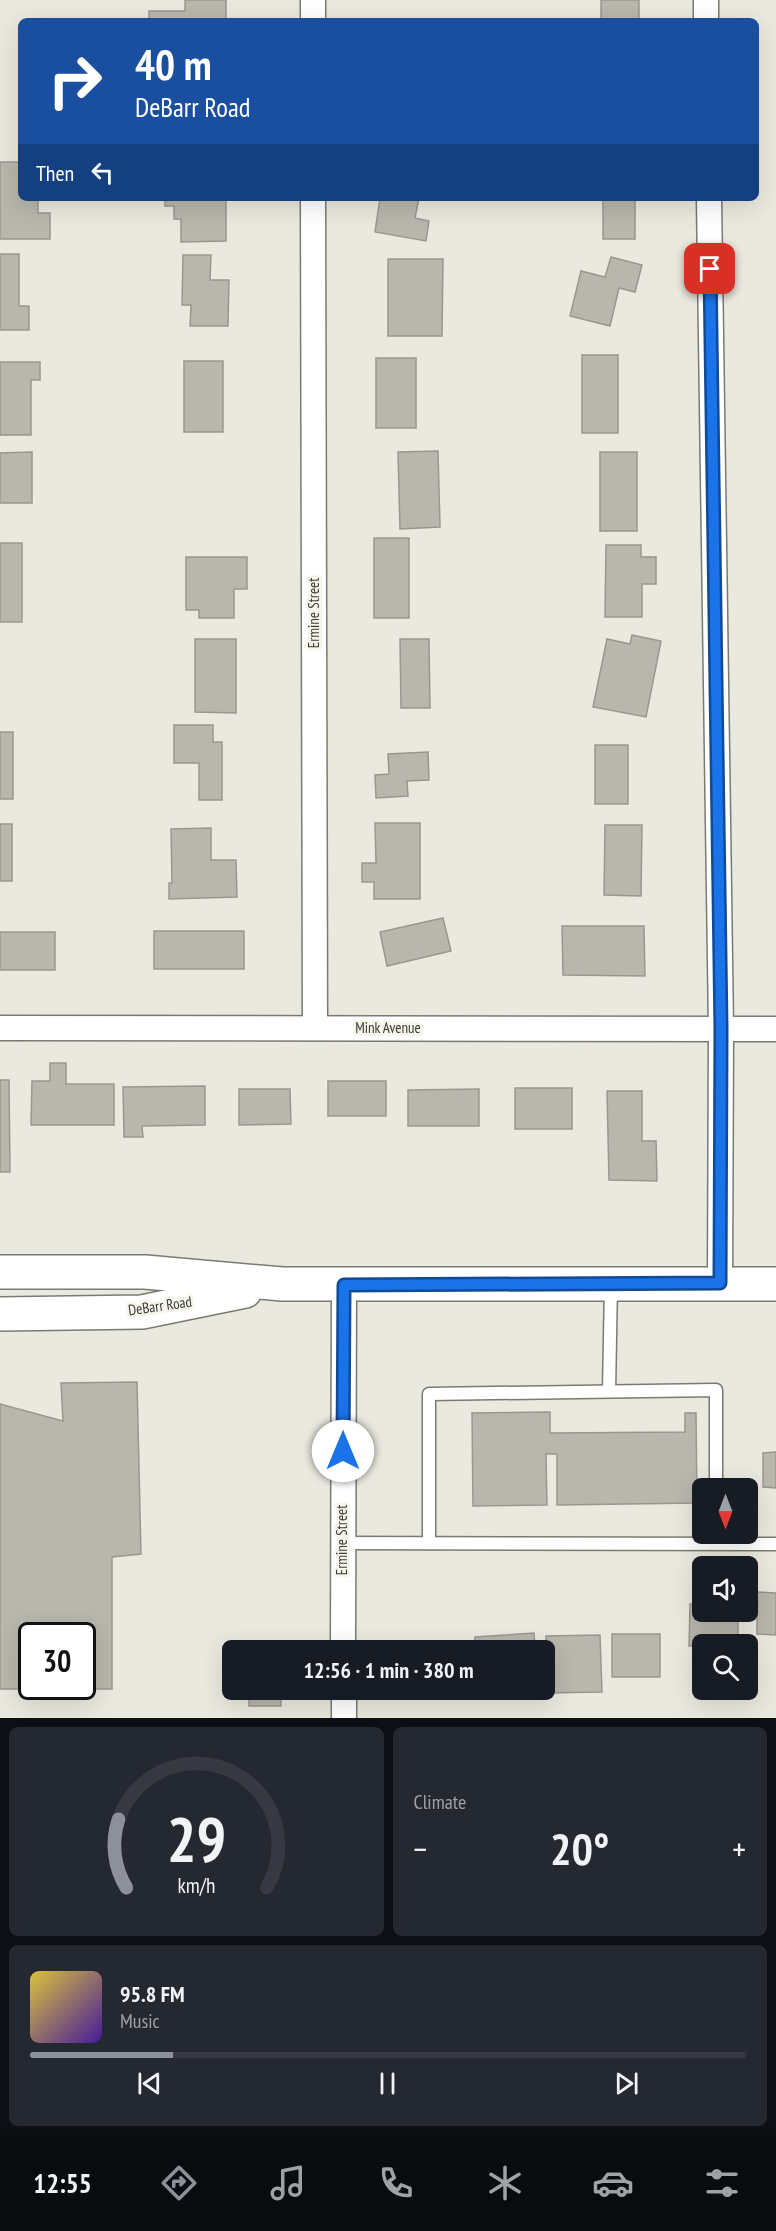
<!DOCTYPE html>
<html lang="en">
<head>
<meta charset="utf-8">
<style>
  :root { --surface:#171b24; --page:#242831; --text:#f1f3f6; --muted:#9ea1a6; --line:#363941; --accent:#8c9099 }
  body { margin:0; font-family:"PT Sans Narrow",sans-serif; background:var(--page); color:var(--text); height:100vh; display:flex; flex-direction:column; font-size:22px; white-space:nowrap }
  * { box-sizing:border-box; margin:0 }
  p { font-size:20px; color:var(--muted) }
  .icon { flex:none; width:33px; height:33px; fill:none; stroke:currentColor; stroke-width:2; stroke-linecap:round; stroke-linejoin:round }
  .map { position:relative; height:1718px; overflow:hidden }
  .drawer { display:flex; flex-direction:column; gap:9px; padding:9px; background:#0d0f14; flex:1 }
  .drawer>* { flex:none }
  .guide { position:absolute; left:18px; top:18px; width:741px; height:183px; border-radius:9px; box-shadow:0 6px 24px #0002; background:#1a4fa0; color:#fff; overflow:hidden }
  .needle { width:39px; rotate:180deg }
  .buttons { position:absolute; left:692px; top:1478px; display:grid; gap:12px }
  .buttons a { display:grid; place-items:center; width:66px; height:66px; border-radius:9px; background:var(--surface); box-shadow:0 6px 24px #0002; font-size:30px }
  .speed { position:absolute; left:18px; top:1622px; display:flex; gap:12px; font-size:30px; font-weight:700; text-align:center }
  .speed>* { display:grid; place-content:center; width:78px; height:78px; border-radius:50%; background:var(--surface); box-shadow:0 6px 24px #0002; line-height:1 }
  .speed .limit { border:3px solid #111; border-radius:9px; background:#fff; color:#111 }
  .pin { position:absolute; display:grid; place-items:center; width:51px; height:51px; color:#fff; margin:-26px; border-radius:12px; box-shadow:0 3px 9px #0006 }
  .me { position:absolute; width:66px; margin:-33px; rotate:0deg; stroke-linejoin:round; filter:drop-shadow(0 0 4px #0008) }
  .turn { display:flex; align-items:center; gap:21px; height:126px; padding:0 18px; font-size:27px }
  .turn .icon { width:78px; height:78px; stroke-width:2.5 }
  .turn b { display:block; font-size:42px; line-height:51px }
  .then { display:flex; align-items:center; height:57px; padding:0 18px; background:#0003; gap:12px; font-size:22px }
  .big { font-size:45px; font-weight:800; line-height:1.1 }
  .drawer .tile { flex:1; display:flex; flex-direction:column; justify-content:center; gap:9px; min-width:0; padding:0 21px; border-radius:9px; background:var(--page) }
  .drawer .dial { align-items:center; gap:0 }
  .dial svg { height:156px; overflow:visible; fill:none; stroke:var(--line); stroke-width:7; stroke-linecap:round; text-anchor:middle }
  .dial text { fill:var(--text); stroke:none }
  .song { display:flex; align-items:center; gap:18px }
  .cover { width:72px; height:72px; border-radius:9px; background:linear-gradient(135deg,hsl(50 70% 55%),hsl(260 70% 35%)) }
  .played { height:6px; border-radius:3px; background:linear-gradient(90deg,var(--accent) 20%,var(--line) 20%) }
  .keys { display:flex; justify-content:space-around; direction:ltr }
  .heat { display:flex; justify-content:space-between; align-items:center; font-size:33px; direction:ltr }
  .drawer .tiles { flex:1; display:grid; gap:9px; grid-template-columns:1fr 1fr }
  .tile:last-child { grid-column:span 2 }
  .trip { position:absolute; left:222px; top:1640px; width:333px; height:60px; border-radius:9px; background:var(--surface); box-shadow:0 6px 24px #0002; font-weight:800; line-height:60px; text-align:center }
  .tabs { display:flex; height:96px; justify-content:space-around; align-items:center; background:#090b0e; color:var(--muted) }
  .tabs .icon { width:42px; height:42px }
  .tabs .on { color:var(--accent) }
  .tabs b { font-size:27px; color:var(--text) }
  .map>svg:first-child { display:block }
</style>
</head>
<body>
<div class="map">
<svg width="776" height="1718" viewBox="0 0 776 1718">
  <rect width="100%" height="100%" fill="#eae9df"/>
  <g fill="#b8b7ad" stroke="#99988f" stroke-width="1.5" fill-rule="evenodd">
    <polygon points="185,0 226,0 226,21 149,21 149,11 185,11"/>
    <rect x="601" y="0" width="38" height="21"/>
    <rect x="520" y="19" width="36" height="2"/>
    <polygon points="0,162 21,162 21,198 38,198 38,213 50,213 50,239 0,239"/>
    <polygon points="165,198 226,198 226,241 181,242 181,219 174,219 174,206 165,206"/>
    <polygon points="380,198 419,198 415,218 429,221 426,241 375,232"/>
    <rect x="603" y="198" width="32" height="41"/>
    <polygon points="0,254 19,254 19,306 29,306 29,330 0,330"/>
    <polygon points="183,255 211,255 210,280 229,280 228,326 190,326 191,305 182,305"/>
    <polygon points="611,257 642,265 635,292 619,288 610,326 570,316 581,271 605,277"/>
    <polygon points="388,259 443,259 442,336 388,336"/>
    <rect x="582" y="355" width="36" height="78"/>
    <rect x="376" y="358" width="40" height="70"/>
    <rect x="184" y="361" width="39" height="71"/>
    <polygon points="0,362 40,362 40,380 31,380 31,435 0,435"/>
    <polygon points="438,451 440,527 400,529 398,452"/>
    <polygon points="32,452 32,503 0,503 0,453"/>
    <rect x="600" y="452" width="37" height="79"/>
    <rect x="374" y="538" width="35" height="80"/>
    <rect x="0" y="543" width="22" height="79"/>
    <polygon points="606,545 641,545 641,557 656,557 656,584 642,584 642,617 605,617"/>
    <polygon points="186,557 247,557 247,589 234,589 234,618 199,618 199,610 186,610"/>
    <polygon points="632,635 661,641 646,717 593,707 607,639 630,644"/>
    <polygon points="195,639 236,639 236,713 195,712"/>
    <polygon points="400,639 429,639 430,708 401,708"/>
    <polygon points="174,725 213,725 213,742 222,742 222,800 199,800 199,763 174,763"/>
    <rect x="0" y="732" width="13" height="67"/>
    <rect x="595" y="745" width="33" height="59"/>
    <polygon points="428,752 429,780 407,781 408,796 376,798 375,775 389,774 388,754"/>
    <polygon points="375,823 420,823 420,899 374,899 374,882 362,882 362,863 376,863"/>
    <rect x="0" y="824" width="12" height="57"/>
    <polygon points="605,825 642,825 641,896 604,895"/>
    <polygon points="211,828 211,860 236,860 237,897 169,899 169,883 172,883 171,829"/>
    <polygon points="443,918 451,951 387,966 380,932"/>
    <polygon points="562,926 644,926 645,976 563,975"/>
    <rect x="154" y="931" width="90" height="38"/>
    <rect x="0" y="932" width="55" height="38"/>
    <polygon points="50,1063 66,1063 66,1084 114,1084 114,1125 31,1125 32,1081 50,1081"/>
    <polygon points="0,1080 9,1080 10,1172 0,1172"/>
    <rect x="328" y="1081" width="58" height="35"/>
    <polygon points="205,1086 205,1125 142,1126 143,1137 124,1137 123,1087"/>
    <rect x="515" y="1088" width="57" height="41"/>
    <polygon points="239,1089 290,1089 291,1124 239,1125"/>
    <polygon points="479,1089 479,1126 408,1126 408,1090"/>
    <polygon points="607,1091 642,1091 642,1141 656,1141 657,1181 609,1180"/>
    <path d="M137,1382L141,1554L112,1557V1689H0V1404L63,1421L61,1383ZM32,1635H82V1686H32Z"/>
    <polygon points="550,1412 550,1433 685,1432 685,1413 696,1413 697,1503 557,1505 557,1454 546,1454 547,1505 473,1506 472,1413"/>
    <polygon points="776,1452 776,1488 763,1487 763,1453"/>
    <polygon points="757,1592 776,1593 776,1635 757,1634"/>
    <polygon points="690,1604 702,1604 702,1611 738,1611 738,1644 702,1644 702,1646 689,1646"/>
    <polygon points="534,1633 535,1650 474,1650 475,1637"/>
    <rect x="612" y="1634" width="48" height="43"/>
    <polygon points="600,1635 602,1692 548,1693 546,1636"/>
    <rect x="249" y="1643" width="32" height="7"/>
    <rect x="249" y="1689" width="32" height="17"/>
    <polygon points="405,1689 444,1689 444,1692 405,1691"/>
  </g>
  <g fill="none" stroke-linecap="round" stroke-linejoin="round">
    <g stroke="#7b7a71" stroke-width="15">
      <g id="lane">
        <polyline points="609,1391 611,1284"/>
        <polyline points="342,1543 776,1544"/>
        <polyline points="429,1543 429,1394 716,1390 716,1488"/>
      </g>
    </g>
    <g stroke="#7b7a71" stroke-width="27">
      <g id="street">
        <polyline points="313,0 313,21"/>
        <polyline points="706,0 706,21"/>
        <polyline points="313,198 315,1028"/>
        <polyline points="709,198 721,1029 720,1283"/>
        <polyline points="0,1028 776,1029"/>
        <polyline points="343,1650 344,1285"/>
        <polyline points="344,1689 344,1718"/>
      </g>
    </g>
    <g stroke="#7b7a71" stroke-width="36">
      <g id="secondary">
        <polyline points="0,1272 145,1272 282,1284 776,1284"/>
        <polyline points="0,1314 142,1312 245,1291"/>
      </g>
    </g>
    <use href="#lane" stroke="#fff" stroke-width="12"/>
    <use href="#street" stroke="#fff" stroke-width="24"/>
    <use href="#secondary" stroke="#fff" stroke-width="33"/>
  </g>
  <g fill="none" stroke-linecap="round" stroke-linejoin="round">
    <g stroke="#114b97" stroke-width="15">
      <polyline id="route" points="343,1451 344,1285 720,1283 721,1029 710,269"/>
    </g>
    <use href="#route" stroke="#1a73e8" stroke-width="10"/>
  </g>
  <g text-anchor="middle" stroke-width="6" stroke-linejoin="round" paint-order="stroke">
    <g font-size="15" fill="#3b3a36" stroke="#f7f6ec">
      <text transform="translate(314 613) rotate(-90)" y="5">Ermine Street</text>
      <text x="388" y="1033">Mink Avenue</text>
      <text transform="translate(160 1306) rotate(-8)" y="5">DeBarr Road</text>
      <text transform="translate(342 1540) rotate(-90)" y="5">Ermine Street</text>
    </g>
  </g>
</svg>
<div class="buttons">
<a><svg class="needle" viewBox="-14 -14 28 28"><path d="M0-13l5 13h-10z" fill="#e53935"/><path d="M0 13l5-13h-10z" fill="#9ea1a6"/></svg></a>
<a><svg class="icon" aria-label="sound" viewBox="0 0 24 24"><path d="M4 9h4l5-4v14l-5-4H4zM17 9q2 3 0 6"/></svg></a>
<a><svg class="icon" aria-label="search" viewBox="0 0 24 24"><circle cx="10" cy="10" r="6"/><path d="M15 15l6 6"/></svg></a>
</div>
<div class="speed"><div class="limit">30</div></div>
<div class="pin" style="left:710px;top:269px;background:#d93025"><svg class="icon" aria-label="arrive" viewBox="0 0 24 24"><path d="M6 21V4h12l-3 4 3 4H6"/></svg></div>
<svg class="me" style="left:343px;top:1451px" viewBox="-20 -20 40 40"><circle r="19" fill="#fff"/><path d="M0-13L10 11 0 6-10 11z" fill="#1a73e8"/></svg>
<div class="trip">12:56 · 1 min · 380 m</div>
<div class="guide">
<div class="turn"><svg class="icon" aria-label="right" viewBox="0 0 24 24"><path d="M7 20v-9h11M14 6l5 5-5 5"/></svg><div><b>40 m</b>DeBarr Road</div></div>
<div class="then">Then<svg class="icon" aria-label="left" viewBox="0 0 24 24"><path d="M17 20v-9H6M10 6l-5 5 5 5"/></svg></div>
</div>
</div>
<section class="drawer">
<div class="tiles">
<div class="tile dial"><svg viewBox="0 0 100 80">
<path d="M14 69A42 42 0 1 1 86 69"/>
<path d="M14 69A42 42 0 0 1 10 34" stroke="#8c9099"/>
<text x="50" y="56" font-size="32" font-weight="700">29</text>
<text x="50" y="72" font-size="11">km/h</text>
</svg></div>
<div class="tile"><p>Climate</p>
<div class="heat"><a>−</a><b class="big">20°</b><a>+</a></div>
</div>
<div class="tile">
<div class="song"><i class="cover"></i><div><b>95.8 FM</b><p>Music</p></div></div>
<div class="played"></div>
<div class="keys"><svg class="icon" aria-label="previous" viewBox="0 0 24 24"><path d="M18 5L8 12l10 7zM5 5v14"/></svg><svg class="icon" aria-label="pause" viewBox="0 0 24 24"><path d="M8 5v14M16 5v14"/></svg><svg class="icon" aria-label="next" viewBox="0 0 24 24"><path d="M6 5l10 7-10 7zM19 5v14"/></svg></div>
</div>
</div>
</section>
<nav class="tabs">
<b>12:55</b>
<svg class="icon on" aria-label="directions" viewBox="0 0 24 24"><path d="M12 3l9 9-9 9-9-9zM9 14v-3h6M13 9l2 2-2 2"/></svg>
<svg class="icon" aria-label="music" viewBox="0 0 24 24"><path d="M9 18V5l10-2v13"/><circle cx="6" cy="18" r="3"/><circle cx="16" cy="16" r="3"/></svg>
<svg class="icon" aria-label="phone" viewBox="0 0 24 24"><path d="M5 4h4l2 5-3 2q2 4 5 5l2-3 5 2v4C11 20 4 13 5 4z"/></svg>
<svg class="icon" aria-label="climate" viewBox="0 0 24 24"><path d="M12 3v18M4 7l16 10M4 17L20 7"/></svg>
<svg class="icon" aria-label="car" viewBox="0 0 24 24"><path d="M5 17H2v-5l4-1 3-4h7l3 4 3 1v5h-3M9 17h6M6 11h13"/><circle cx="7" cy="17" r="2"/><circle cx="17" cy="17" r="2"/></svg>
<svg class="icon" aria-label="filters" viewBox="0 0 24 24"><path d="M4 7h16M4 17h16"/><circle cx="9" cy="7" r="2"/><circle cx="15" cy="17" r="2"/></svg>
</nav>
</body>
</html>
